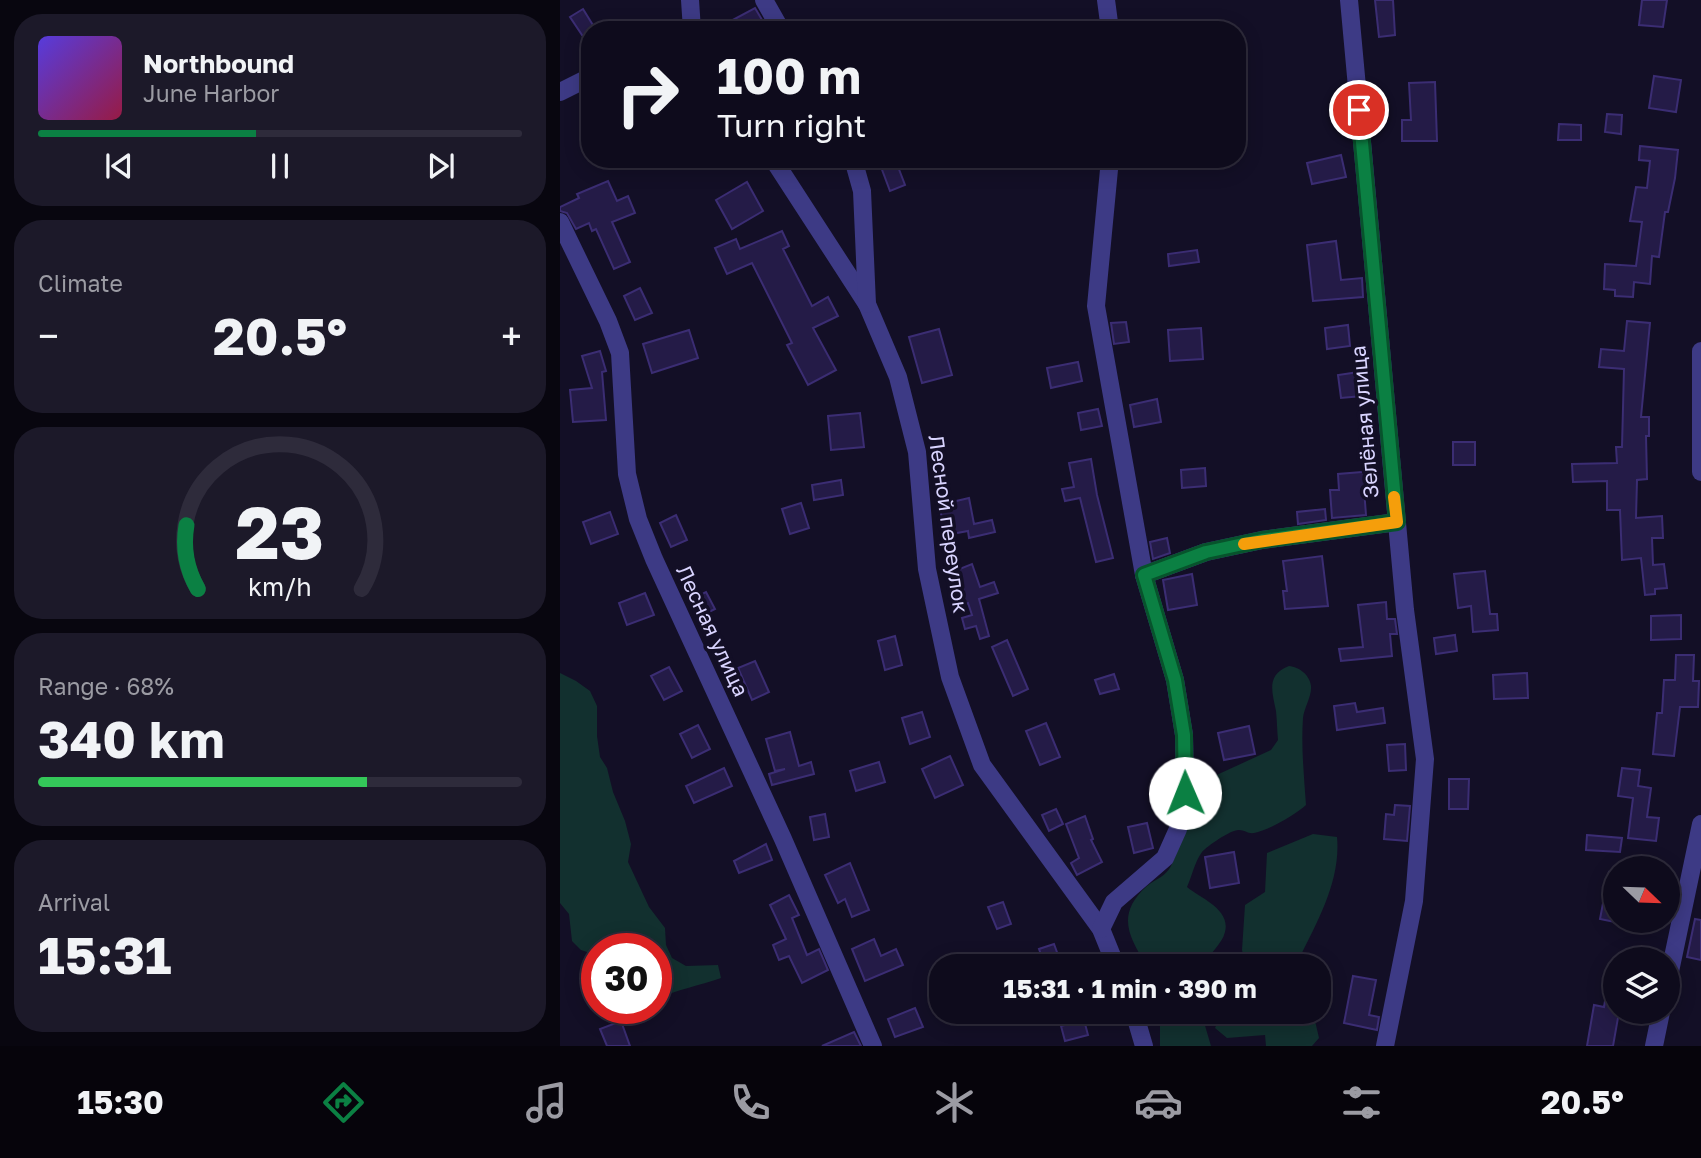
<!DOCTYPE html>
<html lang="en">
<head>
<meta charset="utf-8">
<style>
  :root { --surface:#0e0b1c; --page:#1c1929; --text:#f1f3f6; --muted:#9b9ba3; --line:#2e2b3b; --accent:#0b8043 }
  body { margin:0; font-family:"Golos Text",sans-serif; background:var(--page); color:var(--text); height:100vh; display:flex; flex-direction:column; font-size:26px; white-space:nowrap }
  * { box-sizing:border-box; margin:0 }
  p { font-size:23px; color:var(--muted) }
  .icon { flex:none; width:38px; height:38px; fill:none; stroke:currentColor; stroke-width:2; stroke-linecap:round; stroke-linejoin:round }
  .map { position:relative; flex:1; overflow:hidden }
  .details { display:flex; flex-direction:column; gap:14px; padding:14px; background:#08060f; width:560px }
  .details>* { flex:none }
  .guide { position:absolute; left:21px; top:21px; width:665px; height:147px; border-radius:28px; box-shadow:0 4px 18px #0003,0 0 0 2px var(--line); background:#0e0b1c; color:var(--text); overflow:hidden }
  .needle { width:46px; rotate:113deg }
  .controls { position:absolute; left:1043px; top:856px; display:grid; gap:14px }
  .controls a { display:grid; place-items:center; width:77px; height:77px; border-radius:50%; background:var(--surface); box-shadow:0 4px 18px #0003,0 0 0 2px var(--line); font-size:35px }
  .speed { position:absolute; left:21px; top:933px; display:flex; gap:14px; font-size:35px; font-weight:700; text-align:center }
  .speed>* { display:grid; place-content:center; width:91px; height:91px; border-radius:50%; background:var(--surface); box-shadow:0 4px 18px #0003,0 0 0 2px var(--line); line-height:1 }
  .speed .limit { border:10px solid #d22; background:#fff; color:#111 }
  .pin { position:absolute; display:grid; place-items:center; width:60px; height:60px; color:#fff; margin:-30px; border:4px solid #fff; border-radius:50%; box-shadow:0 2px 7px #0007 }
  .me { position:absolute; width:77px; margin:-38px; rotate:359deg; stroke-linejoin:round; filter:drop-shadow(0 0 5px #0008) }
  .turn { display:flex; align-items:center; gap:24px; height:147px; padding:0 21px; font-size:32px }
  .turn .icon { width:91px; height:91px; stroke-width:2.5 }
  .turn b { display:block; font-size:49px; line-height:60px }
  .big { font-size:52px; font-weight:700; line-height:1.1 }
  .details .card { flex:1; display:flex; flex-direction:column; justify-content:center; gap:10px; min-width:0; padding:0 24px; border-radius:28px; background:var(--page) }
  .details .dial { align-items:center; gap:0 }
  .dial svg { height:182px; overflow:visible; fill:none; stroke:var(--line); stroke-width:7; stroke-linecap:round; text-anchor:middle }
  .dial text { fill:var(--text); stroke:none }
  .song { display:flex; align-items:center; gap:21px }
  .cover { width:84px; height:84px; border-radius:10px; background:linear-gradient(135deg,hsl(250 70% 55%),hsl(340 70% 35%)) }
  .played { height:7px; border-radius:4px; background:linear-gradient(90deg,var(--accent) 45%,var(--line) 45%) }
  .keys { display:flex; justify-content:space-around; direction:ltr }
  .heat { display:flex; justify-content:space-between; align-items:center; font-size:38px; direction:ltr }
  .charge { height:10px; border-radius:5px; background:linear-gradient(90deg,#34c759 68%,var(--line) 0) }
  .trip { position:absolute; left:369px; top:954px; width:402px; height:70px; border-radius:28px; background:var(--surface); box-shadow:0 4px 18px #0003,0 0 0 2px var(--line); font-weight:700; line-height:70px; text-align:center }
  .tabs { display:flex; height:112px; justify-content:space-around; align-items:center; background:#06040b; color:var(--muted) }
  .tabs .icon { width:49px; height:49px }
  .tabs .on { color:var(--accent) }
  .tabs b { font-size:32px; color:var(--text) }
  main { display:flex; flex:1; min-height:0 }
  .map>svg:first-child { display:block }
</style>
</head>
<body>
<main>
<section class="details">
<div class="card">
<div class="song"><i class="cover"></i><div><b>Northbound</b><p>June Harbor</p></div></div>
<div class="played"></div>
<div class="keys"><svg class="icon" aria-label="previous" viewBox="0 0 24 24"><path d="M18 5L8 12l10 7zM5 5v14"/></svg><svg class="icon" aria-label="pause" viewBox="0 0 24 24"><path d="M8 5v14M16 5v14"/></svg><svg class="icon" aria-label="next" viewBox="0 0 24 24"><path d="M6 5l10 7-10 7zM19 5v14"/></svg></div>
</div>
<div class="card"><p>Climate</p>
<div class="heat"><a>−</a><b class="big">20.5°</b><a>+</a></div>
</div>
<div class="card dial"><svg viewBox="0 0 100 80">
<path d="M14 69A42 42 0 1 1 86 69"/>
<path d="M14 69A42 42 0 0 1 9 41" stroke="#0b8043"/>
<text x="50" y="56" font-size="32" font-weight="700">23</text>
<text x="50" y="72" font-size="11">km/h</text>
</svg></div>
<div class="card"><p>Range · 68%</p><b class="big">340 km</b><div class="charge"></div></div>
<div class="card"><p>Arrival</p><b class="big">15:31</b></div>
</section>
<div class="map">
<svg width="1141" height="1046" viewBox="0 0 1141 1046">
  <rect width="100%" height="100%" fill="#130f26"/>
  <g fill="#12302f">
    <path d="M729,666C739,667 750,675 751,686C752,696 744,708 743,718C741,747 744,776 746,805C735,815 709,830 694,833C688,834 685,830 679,830C672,829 647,846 642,852C635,861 632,876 627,887C640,898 671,909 665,932C662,945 648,954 643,966H587C568,936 556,914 587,886C596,879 606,876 611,866C624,840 626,811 637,784L711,750L718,740C717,730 717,720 716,711C712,691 706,675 729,666Z"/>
    <path d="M0,673L16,681L30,691L37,706V736L40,757L47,768L53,792L65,821L71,844L68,862L89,907L105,928L106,945L112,958L126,966L158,965L161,978C139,986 117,989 96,1000V948H37V974L29,965L30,953L21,950L12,941L9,914L0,903Z"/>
    <path d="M753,834L777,837C781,880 758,920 740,957L742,966H686L682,950L685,905L705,892L707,853Z"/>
    <polygon points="600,1012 641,1012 651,1046 600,1046"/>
    <polygon points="666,1012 753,1012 759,1038 752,1046 706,1046 705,1035 667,1038 655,1028 661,1015"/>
  </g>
  <g fill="#241b47" stroke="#3b2d73" stroke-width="2">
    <polygon points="815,0 833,0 835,35 819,37"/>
    <polygon points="1082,0 1107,0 1103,27 1079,25"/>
    <polygon points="195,8 208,30 154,30"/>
    <polygon points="23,9 36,30 30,30 30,47 10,17"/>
    <polygon points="1094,76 1121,80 1116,112 1089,108"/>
    <polygon points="875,82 877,141 842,141 842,120 851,120 849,83"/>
    <polygon points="1047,114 1062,115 1061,134 1045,132"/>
    <polygon points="999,124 1021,125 1021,140 998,140"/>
    <polygon points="1080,146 1118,150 1115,178 1108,212 1105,212 1099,257 1092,256 1090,284 1074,282 1073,297 1055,296 1055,290 1044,289 1045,264 1076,266 1082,222 1070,221 1076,187 1087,188 1090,161 1079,160"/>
    <polygon points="781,155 786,177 752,184 747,163"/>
    <polygon points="318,159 335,159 345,185 330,191"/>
    <polygon points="48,181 57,201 68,196 75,213 52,222 70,262 54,269 36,229 32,231 29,223 16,229 7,213 0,211 0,207 19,198 17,194"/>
    <polygon points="187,182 203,211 172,229 156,200"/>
    <polygon points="222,231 229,246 223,249 252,306 268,297 278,316 253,328 276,370 248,385 227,345 232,343 192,263 167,274 155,248 176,239 180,249"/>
    <polygon points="776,241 781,280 802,278 803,297 753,301 747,245"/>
    <polygon points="637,250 639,262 609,266 608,254"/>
    <polygon points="80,288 92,313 75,320 64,296"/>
    <polygon points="1067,321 1090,323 1081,417 1089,417 1089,436 1086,436 1087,479 1077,480 1076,518 1102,516 1103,538 1092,538 1093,565 1104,564 1107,588 1095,589 1095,594 1085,595 1081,558 1062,560 1060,510 1047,510 1047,481 1013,482 1012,464 1057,463 1056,447 1062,447 1064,369 1039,367 1041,349 1064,351"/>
    <polygon points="566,322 569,342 554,344 551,323"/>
    <polygon points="788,325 790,346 767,349 765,328"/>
    <polygon points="641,328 643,359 610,361 608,330"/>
    <polygon points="379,329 392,375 362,383 349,337"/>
    <polygon points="129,330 138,358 92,373 83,344"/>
    <polygon points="40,351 46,371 42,372 46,420 13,422 10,390 32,388 22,356"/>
    <polygon points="518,362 522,381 491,388 487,368"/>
    <polygon points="799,372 802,396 781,398 778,375"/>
    <polygon points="597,399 601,422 574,427 570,405"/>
    <polygon points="538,409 542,426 521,430 518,413"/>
    <polygon points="300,413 304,447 271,450 268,416"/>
    <rect x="893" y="442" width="22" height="23"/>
    <polygon points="531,459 537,495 553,558 536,562 520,498 505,501 502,489 514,487 509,463"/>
    <polygon points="645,468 646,486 622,488 621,470"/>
    <polygon points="814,471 815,488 804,489 806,515 772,518 770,490 779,490 778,474"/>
    <polygon points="281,480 283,495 254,500 252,485"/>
    <polygon points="409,498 414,524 432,520 435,532 409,538 408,531 386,535 379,505"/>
    <polygon points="241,503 249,528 230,534 222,509"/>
    <polygon points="765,509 766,520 738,524 737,512"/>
    <polygon points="50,512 58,534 31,544 23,522"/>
    <polygon points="116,515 127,540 111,547 100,523"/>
    <polygon points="607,538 610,553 593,559 590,542"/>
    <polygon points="762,556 768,606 725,609 723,591 727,591 723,561"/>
    <polygon points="412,564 420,587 434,582 438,593 419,599 429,636 420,639 416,626 405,629 402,618 412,615 408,603 394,608 390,597 404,592 397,570"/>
    <polygon points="925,571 930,614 937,614 938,630 913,632 911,606 898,608 894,574"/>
    <polygon points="632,574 637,605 608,610 603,580"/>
    <polygon points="146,592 155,609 139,617 130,600"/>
    <polygon points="85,593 94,615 67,625 59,603"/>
    <polygon points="826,602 827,619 835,619 837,634 830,634 832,656 781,661 779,649 803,647 798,605"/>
    <polygon points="1121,615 1121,639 1091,640 1091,616"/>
    <polygon points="895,635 897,651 876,654 874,638"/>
    <polygon points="335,636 342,665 325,670 318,641"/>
    <polygon points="447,640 468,689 453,696 432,647"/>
    <polygon points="1116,655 1134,655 1133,681 1139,681 1138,707 1120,707 1114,756 1093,754 1097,713 1102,713 1104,680 1115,680"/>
    <polygon points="195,661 209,692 192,700 178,668"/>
    <polygon points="109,667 122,691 104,700 91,676"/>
    <polygon points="967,673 968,698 934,699 933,675"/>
    <polygon points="554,674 559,689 540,694 535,680"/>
    <polygon points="795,703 797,712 823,708 825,723 777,730 774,706"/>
    <polygon points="362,712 370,737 350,744 342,718"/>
    <polygon points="486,723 500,757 480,765 466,731"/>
    <polygon points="138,725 150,749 132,758 120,734"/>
    <polygon points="689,726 695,754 664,760 658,733"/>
    <polygon points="230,732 239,766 251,762 254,774 212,785 209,774 225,769 215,771 206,739"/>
    <polygon points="845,744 846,770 829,771 827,745"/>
    <polygon points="390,756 403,785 375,798 362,769"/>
    <polygon points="319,762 325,782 296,791 290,771"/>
    <polygon points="164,768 172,786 134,803 126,786"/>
    <polygon points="1062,768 1080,770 1078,786 1091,788 1087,817 1099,818 1096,841 1068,838 1073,798 1058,796"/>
    <polygon points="889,779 909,779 908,809 889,809"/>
    <polygon points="835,805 850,806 847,841 824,839 826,814 834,815"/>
    <polygon points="496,809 503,824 489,831 482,815"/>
    <polygon points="265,814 269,837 254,840 250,817"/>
    <polygon points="525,816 533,839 531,840 542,862 517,875 511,863 519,858 506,824"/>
    <polygon points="587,823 593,848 574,853 568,827"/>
    <polygon points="1027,835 1062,838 1060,852 1026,850"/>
    <polygon points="206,844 212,860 179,873 174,861"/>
    <polygon points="674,852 679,883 650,888 645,857"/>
    <polygon points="290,863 309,910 292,917 285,899 278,903 265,875"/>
    <polygon points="1049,872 1055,873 1055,922 1040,919"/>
    <polygon points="229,895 239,915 232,918 247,955 259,949 268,970 242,983 229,956 219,960 213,945 226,939 210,905"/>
    <polygon points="443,902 451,924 437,929 428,907"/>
    <polygon points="1135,919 1141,920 1141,960 1127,957"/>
    <polygon points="314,939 321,956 336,949 343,965 305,981 292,949"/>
    <polygon points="494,944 502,966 485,966 479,949"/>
    <polygon points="793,976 816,980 809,1015 819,1017 817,1030 784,1023"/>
    <polygon points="1049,978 1055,979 1055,1012 1059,1012 1053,1046 1027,1046 1034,1005 1044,1007"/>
    <polygon points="355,1008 363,1027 335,1037 328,1019"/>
    <polygon points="524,1020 528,1035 505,1041 501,1026"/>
    <polygon points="61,1021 70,1046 47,1046 40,1029"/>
    <polygon points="294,1032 301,1046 262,1046"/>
  </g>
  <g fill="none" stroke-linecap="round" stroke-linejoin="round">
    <g stroke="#3d3a85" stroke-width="18">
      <polyline points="130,0 132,30"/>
      <polyline points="204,0 221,30"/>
      <polyline points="546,0 550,30"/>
      <polyline points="789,0 845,610 865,759 854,901 825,1046"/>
      <polyline points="0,92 30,77"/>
      <polyline points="213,159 307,304 338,377 357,452 367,569 390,677 422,765 541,929 556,966"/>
      <polyline points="293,159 302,191 307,304"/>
      <polyline points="0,222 48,321 60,353 67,474 78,519 94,559 223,839 313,1046"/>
      <polyline points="1141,351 1141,472"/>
      <polyline points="584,575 646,552 702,540 837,522"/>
      <polyline points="541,929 554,902 605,858 618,829 625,793 624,735 615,680 584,575 536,306 550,159"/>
      <polyline points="1108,981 1141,824"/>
      <polyline points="574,1012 584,1046"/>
      <polyline points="1094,1046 1101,1012"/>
    </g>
  </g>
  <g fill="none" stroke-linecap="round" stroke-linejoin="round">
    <g stroke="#07532c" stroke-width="18">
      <polyline id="route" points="625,793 624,735 615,680 584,575 646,552 702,540 837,522 799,110"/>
    </g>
    <use href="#route" stroke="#0b8043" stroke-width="12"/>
    <polyline stroke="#f59e0b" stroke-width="12" points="684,544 837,522 834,497"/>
  </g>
  <g text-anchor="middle" stroke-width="7" stroke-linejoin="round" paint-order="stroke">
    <g font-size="21" fill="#d9d4ff" stroke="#130f26">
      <text transform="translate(805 422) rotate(-95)" y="7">Зелёная улица</text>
      <text transform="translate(388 524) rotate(82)" y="7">Лесной переулок</text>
      <text transform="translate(152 631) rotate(65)" y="7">Лесная улица</text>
    </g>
  </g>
</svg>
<div class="controls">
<a><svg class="needle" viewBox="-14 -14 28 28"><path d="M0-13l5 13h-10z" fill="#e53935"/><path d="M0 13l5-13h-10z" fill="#9b9ba3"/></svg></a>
<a><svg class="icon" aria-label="layers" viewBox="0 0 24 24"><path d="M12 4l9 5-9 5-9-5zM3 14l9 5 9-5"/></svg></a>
</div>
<div class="speed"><div class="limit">30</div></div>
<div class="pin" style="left:799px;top:110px;background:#d93025"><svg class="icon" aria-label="arrive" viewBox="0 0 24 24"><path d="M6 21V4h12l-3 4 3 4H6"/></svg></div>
<svg class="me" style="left:625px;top:793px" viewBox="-20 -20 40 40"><circle r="19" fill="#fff"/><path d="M0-13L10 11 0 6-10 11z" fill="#0b8043"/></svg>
<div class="trip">15:31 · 1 min · 390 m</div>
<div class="guide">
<div class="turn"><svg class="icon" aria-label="right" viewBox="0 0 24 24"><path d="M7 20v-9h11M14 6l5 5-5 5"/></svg><div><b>100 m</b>Turn right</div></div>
</div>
</div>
</main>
<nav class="tabs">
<b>15:30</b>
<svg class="icon on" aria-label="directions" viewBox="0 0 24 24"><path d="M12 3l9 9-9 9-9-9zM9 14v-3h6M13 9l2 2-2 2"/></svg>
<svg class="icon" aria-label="music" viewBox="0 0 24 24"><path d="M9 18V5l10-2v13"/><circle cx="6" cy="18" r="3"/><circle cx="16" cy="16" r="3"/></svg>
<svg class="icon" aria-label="phone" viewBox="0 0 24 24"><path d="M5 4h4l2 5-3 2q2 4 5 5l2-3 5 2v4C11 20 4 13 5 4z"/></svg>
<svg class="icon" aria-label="climate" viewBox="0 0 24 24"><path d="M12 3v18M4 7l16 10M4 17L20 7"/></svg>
<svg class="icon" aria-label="car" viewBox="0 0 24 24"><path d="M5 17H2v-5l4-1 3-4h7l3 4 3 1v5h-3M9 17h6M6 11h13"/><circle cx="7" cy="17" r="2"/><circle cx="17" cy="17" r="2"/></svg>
<svg class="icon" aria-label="filters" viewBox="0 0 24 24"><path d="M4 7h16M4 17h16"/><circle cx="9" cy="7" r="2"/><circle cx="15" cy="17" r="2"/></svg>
<b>20.5°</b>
</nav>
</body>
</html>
